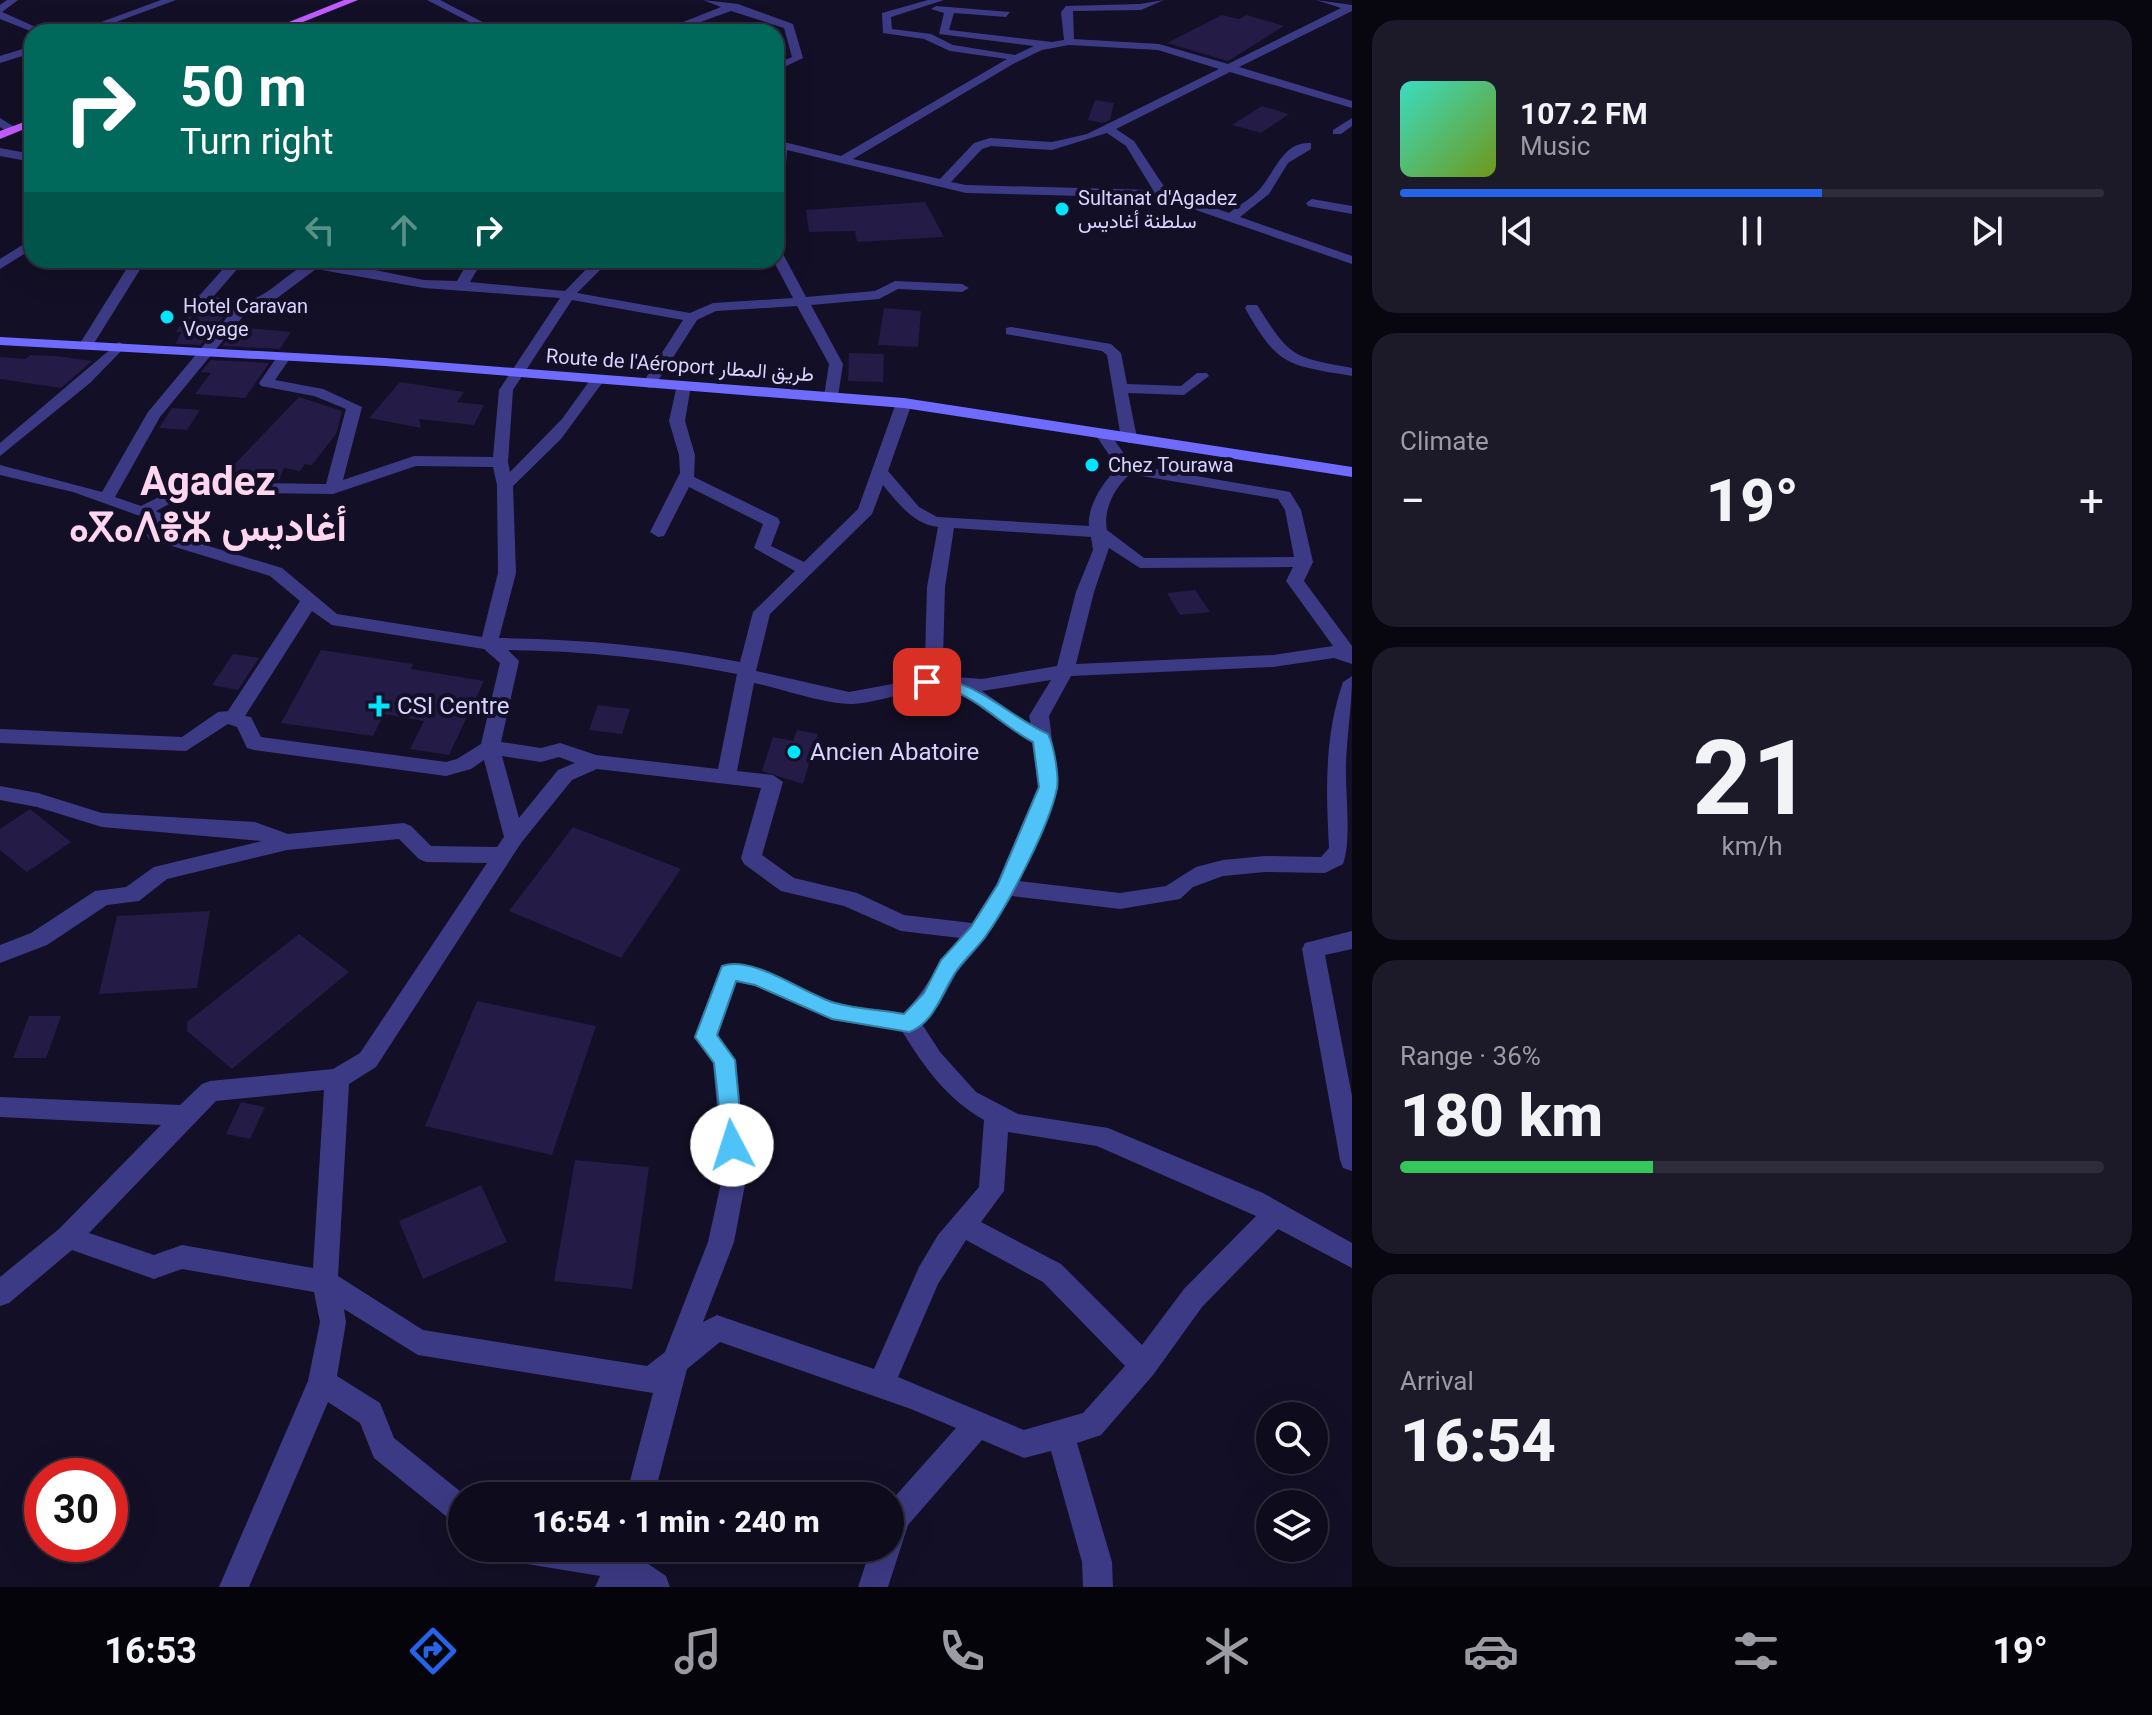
<!DOCTYPE html>
<html lang="en">
<head>
<meta charset="utf-8">
<style>
  :root { --surface:#0e0b1c; --page:#1c1929; --text:#f1f3f6; --muted:#9b9ba3; --line:#2e2b3b; --accent:#2563eb }
  body { margin:0; font-family:Roboto,Vazirmatn,"Noto Sans Tifinagh",sans-serif; background:var(--page); color:var(--text); height:100vh; display:flex; flex-direction:column; font-size:30px; white-space:nowrap }
  * { box-sizing:border-box; margin:0 }
  p { font-size:26px; color:var(--muted) }
  .icon { flex:none; width:44px; height:44px; fill:none; stroke:currentColor; stroke-width:2; stroke-linecap:round; stroke-linejoin:round }
  .map { position:relative; flex:1; overflow:hidden }
  .side { display:flex; flex-direction:column; gap:20px; padding:20px; background:#08060f; width:800px }
  .side>* { flex:none }
  .hud { position:absolute; left:24px; top:24px; width:760px; height:244px; border-radius:24px; box-shadow:0 8px 32px #0002,0 0 0 2px var(--line); background:#00695c; color:#fff; overflow:hidden }
  .fabs { position:absolute; left:1256px; top:1402px; display:grid; gap:16px }
  .fabs a { display:grid; place-items:center; width:72px; height:72px; border-radius:50%; background:var(--surface); box-shadow:0 8px 32px #0002,0 0 0 2px var(--line); font-size:40px }
  .speed { position:absolute; left:24px; top:1458px; display:flex; gap:16px; font-size:40px; font-weight:700; text-align:center }
  .speed>* { display:grid; place-content:center; width:104px; height:104px; border-radius:50%; background:var(--surface); box-shadow:0 8px 32px #0002,0 0 0 2px var(--line); line-height:1 }
  .speed .limit { border:12px solid #d22; background:#fff; color:#111 }
  .pin { position:absolute; display:grid; place-items:center; width:68px; height:68px; color:#fff; margin:-34px; border-radius:16px; box-shadow:0 4px 12px #0006 }
  .me { position:absolute; width:88px; margin:-44px; rotate:355deg; stroke-linejoin:round; filter:drop-shadow(0 0 6px #0008) }
  .turn { display:flex; align-items:center; gap:28px; height:168px; padding:0 24px; font-size:36px }
  .turn .icon { width:104px; height:104px; stroke-width:2.5 }
  .turn b { display:block; font-size:56px; line-height:68px }
  .lanes { display:flex; align-items:center; height:76px; padding:0 24px; background:#0003; justify-content:center; gap:40px; direction:ltr }
  .lanes .off { opacity:.35 }
  .big { font-size:60px; font-weight:800; line-height:1.1 }
  .side .tile { flex:1; display:flex; flex-direction:column; justify-content:center; gap:12px; min-width:0; padding:0 28px; border-radius:24px; background:var(--page) }
  .side .dial { align-items:center; gap:0 }
  .dial b { font-size:104px; line-height:1 }
  .song { display:flex; align-items:center; gap:24px }
  .cover { width:96px; height:96px; border-radius:12px; background:linear-gradient(135deg,hsl(170 70% 55%),hsl(80 70% 35%)) }
  .played { height:8px; border-radius:4px; background:linear-gradient(90deg,var(--accent) 60%,var(--line) 60%) }
  .keys { display:flex; justify-content:space-around; direction:ltr }
  .heat { display:flex; justify-content:space-between; align-items:center; font-size:44px; direction:ltr }
  .charge { height:12px; border-radius:6px; background:linear-gradient(90deg,#34c759 36%,var(--line) 0) }
  .trip { position:absolute; left:448px; top:1482px; width:456px; height:80px; border-radius:40px; background:var(--surface); box-shadow:0 8px 32px #0002,0 0 0 2px var(--line); font-weight:800; line-height:80px; text-align:center }
  .dock { display:flex; height:128px; justify-content:space-around; align-items:center; background:#06040b; color:var(--muted) }
  .dock .icon { width:56px; height:56px }
  .dock .active { color:var(--accent) }
  .dock b { font-size:36px; color:var(--text) }
  main { display:flex; flex:1; min-height:0 }
  .map>svg:first-child { display:block }
</style>
</head>
<body>
<main>
<div class="map">
<svg width="1352" height="1587" viewBox="0 0 1352 1587">
  <rect width="100%" height="100%" fill="#130f26"/>
  <g fill="#241b47">
    <polygon points="1222,15 1239,19 1247,15 1284,26 1228,61 1167,43"/>
    <polygon points="1095,100 1114,103 1110,120 1103,123 1088,120"/>
    <polygon points="1262,106 1289,114 1261,133 1232,125"/>
    <polygon points="925,202 944,237 857,242 855,231 809,232 806,210"/>
    <polygon points="884,308 921,311 918,347 878,345"/>
    <polygon points="189,313 224,316 200,345 175,344 182,332 176,332"/>
    <polygon points="238,327 291,332 280,349 222,346"/>
    <polygon points="849,353 884,354 883,382 848,381"/>
    <polygon points="30,355 56,356 92,361 61,388 0,379 0,357 26,359"/>
    <polygon points="211,360 269,363 245,398 195,394 211,373 201,372"/>
    <polygon points="400,382 464,392 457,402 484,405 474,425 419,419 421,428 369,418"/>
    <polygon points="299,397 342,411 336,434 312,465 305,464 300,471 284,468 279,480 256,480 241,477 244,473 228,471"/>
    <polygon points="172,408 200,410 187,430 159,428"/>
    <polygon points="1195,590 1210,612 1180,615 1167,593"/>
    <polygon points="321,650 413,664 411,669 484,681 449,755 410,749 424,721 384,714 373,736 281,723"/>
    <polygon points="233,654 259,658 238,690 212,685"/>
    <polygon points="598,705 630,709 622,734 589,730"/>
    <polygon points="797,730 818,734 803,784 762,771 773,737 793,741"/>
    <polygon points="30,809 71,842 27,872 0,850 0,829"/>
    <polygon points="573,827 681,869 621,958 509,911"/>
    <polygon points="210,911 197,988 99,994 117,916"/>
    <polygon points="299,934 349,972 232,1069 187,1031 187,1022"/>
    <polygon points="477,1001 596,1026 552,1155 425,1126"/>
    <polygon points="29,1016 61,1016 46,1058 13,1058"/>
    <polygon points="241,1102 265,1107 250,1139 226,1134"/>
    <polygon points="575,1160 649,1167 632,1289 554,1281"/>
    <polygon points="481,1185 507,1242 423,1279 399,1221"/>
  </g>
  <g fill="none" stroke-linecap="round" stroke-linejoin="round">
    <g fill="#3d3a85" fill-rule="evenodd">
      <polygon points="7,0 18,0 2,12 47,32 33,32 0,19 0,5"/>
      <polygon points="161,0 176,0 89,32 74,32"/>
      <polygon points="427,0 440,0 502,32 489,32"/>
      <polygon points="703,0 738,4 793,24 803,58 776,71 776,64 792,57 784,28 731,11 673,32 658,32 721,7"/>
      <path d="M928,0H944L891,17L892,29L931,34L953,45L1015,55L1034,46L939,34L944,13L931,9L936,6L1010,12L1006,17L954,13L949,30L1052,42L1064,40L1061,12L1066,6L1140,4L1164,0L1141,10L1073,11L1074,39L1159,44L1228,64L1341,8L1316,0L1352,5V11L1239,67L1352,101V108L1230,72L1116,129L1134,141L1167,191L1229,213C1239,205 1252,198 1260,189C1275,172 1283,141 1311,143V149L1288,163L1269,194L1240,217L1352,256V264L1161,198L966,193L787,150L782,220L776,224V140L841,156L1007,59L950,51L924,39L883,33L882,13ZM1069,45L1158,50L1219,69L1087,134L1052,142L990,138L974,143L940,179L853,159L1013,64L1042,50ZM1107,133L1126,146L1153,190L966,185L951,182L982,149L991,146L1052,150Z"/>
      <polygon points="32,46 32,53 0,63 0,56"/>
      <polygon points="0,118 16,128 16,132 8,132 0,127"/>
      <polygon points="1352,118 1352,126 1341,134 1333,134 1333,130"/>
      <polygon points="0,148 32,154 32,162 0,156"/>
      <polygon points="1312,199 1352,206 1352,214 1308,206 1306,203"/>
      <polygon points="32,239 32,249 0,269 0,259"/>
      <path d="M776,250L783,254L806,297L875,291L895,281L962,284L969,288L962,292L898,289L879,299L811,305L843,364L838,396L831,400L824,396L829,364L797,306L716,311L697,320L654,387L649,388L642,384L683,320L572,300L513,390L508,462L510,472L562,419L593,376H603L605,379L561,439L513,486L516,573L499,638C581,639 660,646 740,662L753,612L795,571L754,548L763,524L689,487L664,536L658,537L650,532L680,473L679,455L669,421L677,385L684,381L691,385L685,421L695,455L694,477L778,518L780,522L771,546L804,562L858,509L896,403L904,398L912,403L888,471L919,507L937,517L1089,526C1087,507 1103,481 1118,468L1095,434L1103,429L1108,431L1132,465L1290,492L1301,510L1313,562L1304,581L1352,646V664L1334,658L1273,667L1071,676L1049,716L1058,787L1019,881L1120,893L1166,886L1196,867L1223,860L1265,856L1321,857L1329,848C1326,791 1324,737 1343,682L1352,676C1352,706 1347,734 1346,764C1345,791 1352,840 1343,864L1325,873L1265,872L1223,876L1193,887L1180,899L1120,909L1012,896L986,938L957,972L939,1005L922,1024L940,1052L976,1092L1018,1114L1108,1128L1263,1193L1352,1243V1268L1278,1229L1202,1307L1153,1375L1101,1435L1077,1443L1112,1562L1113,1587H1083L1082,1562L1051,1451L1024,1458L982,1440L908,1525L888,1587H858L871,1548H890V1502L956,1428L911,1409L720,1342L687,1369L654,1496H626L653,1393L418,1355L344,1309L346,1322L337,1376L380,1403L394,1438L466,1496H462V1526L452,1521L374,1458L360,1423L328,1402L249,1587H219L308,1381L320,1322L314,1292L182,1269L154,1279L72,1250L9,1303L0,1306V1277L59,1229L161,1125L0,1117V1097L180,1105L202,1084L210,1081L333,1069L360,1053L487,863L426,862L419,859L399,839L287,850L167,879L139,901L107,905L47,945L0,963V945L31,933L95,891L126,887L154,867L262,841L102,827L37,807L0,800V786L38,793L102,813L255,822L288,834L404,823L411,826L431,846L497,847L504,837L484,760L471,769L446,776L254,750L247,748L237,727L228,724L186,751L0,743V729L182,737L218,712L228,711L300,601L270,576L149,539L147,535L154,521L73,492L0,475V465L102,492L148,412L234,309L202,303L199,296L231,260H245L213,297C223,298 236,303 246,301C277,294 294,260 326,260L424,280L457,281L469,260H483L470,282L565,291L595,260H610L577,293L690,313L713,303L793,298L773,260H776ZM316,269L424,288L560,298L499,390L493,457L414,456L343,480L362,407L323,389L275,380L291,357L284,353L279,354L259,383L261,386L314,396L346,409L326,484L189,482L141,506L115,497L160,417L249,309L276,299ZM416,466L493,467L497,485L498,573L482,637L337,614L282,568L165,533L172,519L156,511L192,492L333,494ZM1130,474L1278,499L1285,510L1294,557L1144,558L1107,530C1103,510 1114,488 1130,474ZM883,485C898,503 913,524 938,527L927,587L925,658L936,676L849,692L756,671L770,614L872,514ZM954,528L1091,537L1093,550L1076,592L1057,666L982,679L956,677L943,658L945,587ZM1109,548L1140,568L1293,567L1286,581L1333,646L1273,655L1076,664L1094,592ZM312,611L332,625L484,649L500,663L481,744L457,759L446,762L261,737L251,717L245,716ZM508,650C586,651 661,659 737,674L718,769L596,755L560,743L541,748L501,742L519,661ZM1051,680L1029,716L1031,725L982,691ZM754,683C782,689 823,704 851,704C880,704 924,683 948,690C974,697 1004,729 1033,742L1038,787L996,885L972,923L904,915L857,893L794,878L762,855L783,782L773,775L737,771ZM502,756L541,762L559,757L575,763L558,770L519,818ZM597,769L761,788L741,858L744,864L781,891L844,906L901,931L960,938C939,962 926,990 904,1013C882,1009 856,1009 835,1002C803,992 755,955 721,966L694,1037L713,1063L723,1174L708,1242L665,1352L647,1366L423,1330L338,1276L349,1084L376,1067L521,843L572,780ZM737,982L755,986L832,1020L902,1031C924,1067 947,1099 984,1120L979,1187L938,1235L919,1267L874,1369L717,1315L703,1322L734,1242L747,1174L736,1060L718,1035ZM324,1090L313,1268L182,1245L154,1255L89,1233L216,1101ZM1008,1132L1097,1146L1256,1216L1184,1289L1142,1345L1061,1264L981,1222L1004,1191ZM966,1240L1043,1282L1125,1366L1083,1413L1024,1430L898,1377L938,1284Z"/>
      <polygon points="132,260 146,260 91,348 81,348 79,345"/>
      <path d="M1247,305H1257C1290,357 1291,357 1352,368V376C1288,365 1278,367 1245,308Z"/>
      <polygon points="1011,327 1111,344 1121,353 1127,384 1181,386 1197,373 1207,373 1209,376 1184,395 1128,393 1137,438 1129,443 1121,438 1107,355 1102,351 1006,334 1006,328"/>
      <polygon points="119,342 126,346 90,383 0,456 0,443"/>
      <polygon points="1352,931 1352,949 1325,955 1352,1096 1352,1171 1343,1168 1340,1160 1302,949 1305,943"/>
      <polygon points="506,1548 642,1548 638,1557 666,1576 670,1587 595,1587 600,1576 521,1563 511,1558"/>
    </g>
    <polygon fill="#6f6bff" fill-rule="evenodd" points="0,337 385,358 904,398 1352,467 1352,477 904,408 385,366 0,345"/>
    <g fill="#c25bff" fill-rule="evenodd">
      <polygon points="344,0 358,0 278,32 264,32"/>
      <polygon points="32,119 32,126 0,139 0,131"/>
    </g>
  </g>
  <path fill="#4fc3f7" stroke="#337fa1" stroke-width="2" d="M927,677C976,679 1005,714 1048,734C1054,746 1059,775 1057,788C1050,825 1007,907 985,937C976,949 965,959 957,970C942,991 935,1023 909,1032L832,1019L755,985L736,981L717,1035L735,1060L743,1145L740,1152L732,1155L724,1152L714,1063L695,1037L722,966C754,955 804,994 835,1003C857,1009 882,1010 904,1014L924,993L941,960L971,927L998,884L1039,787L1033,742C1005,728 975,695 946,689C938,687 929,688 921,686V678Z"/>
  <g fill="#00e5ff" stroke="#130f26" stroke-width="3">
    <circle cx="1062" cy="209" r="8"/>
    <circle cx="167" cy="317" r="8"/>
    <circle cx="1092" cy="465" r="8"/>
    <path d="M375 694h8v8h8v8h-8v8h-8v-8h-8v-8h8z"/>
    <circle cx="794" cy="752" r="8"/>
  </g>
  <g text-anchor="middle" stroke-width="8" stroke-linejoin="round" paint-order="stroke">
    <g font-size="20" fill="#d9d4ff" stroke="#130f26" text-anchor="start">
      <text x="1078" y="205">Sultanat d'Agadez<tspan x="1078" dy="23">سلطنة أغاديس</tspan></text>
      <text x="183" y="313">Hotel Caravan<tspan x="183" dy="23">Voyage</tspan></text>
      <text x="1108" y="472">Chez Tourawa</text>
    </g>
    <g font-size="20" fill="#d9d4ff" stroke="#130f26">
      <text transform="translate(680 365) rotate(4)" y="7">Route de l'Aéroport طريق المطار</text>
    </g>
    <g font-size="24" fill="#d9d4ff" stroke="#130f26" text-anchor="start">
      <text x="397" y="714">CSI Centre</text>
      <text x="810" y="760">Ancien Abatoire</text>
    </g>
    <g font-size="40" font-weight="bold" fill="#ffd6f0" stroke="#130f26">
      <text x="208" y="495">Agadez<tspan x="208" dy="46">ⴰⴳⴰⴷⴻⵣ أغاديس</tspan></text>
    </g>
  </g>
</svg>
<div class="fabs">
<a><svg class="icon" aria-label="search" viewBox="0 0 24 24"><circle cx="10" cy="10" r="6"/><path d="M15 15l6 6"/></svg></a>
<a><svg class="icon" aria-label="layers" viewBox="0 0 24 24"><path d="M12 4l9 5-9 5-9-5zM3 14l9 5 9-5"/></svg></a>
</div>
<div class="speed"><div class="limit">30</div></div>
<div class="pin" style="left:927px;top:682px;background:#d93025"><svg class="icon" aria-label="arrive" viewBox="0 0 24 24"><path d="M6 21V4h12l-3 4 3 4H6"/></svg></div>
<svg class="me" style="left:732px;top:1145px" viewBox="-20 -20 40 40"><circle r="19" fill="#fff"/><path d="M0-13L10 11 0 6-10 11z" fill="#4fc3f7"/></svg>
<div class="trip">16:54 · 1 min · 240 m</div>
<div class="hud">
<div class="turn"><svg class="icon" aria-label="right" viewBox="0 0 24 24"><path d="M7 20v-9h11M14 6l5 5-5 5"/></svg><div><b>50 m</b>Turn right</div></div>
<div class="lanes"><svg class="icon off" aria-label="left" viewBox="0 0 24 24"><path d="M17 20v-9H6M10 6l-5 5 5 5"/></svg><svg class="icon off" aria-label="ahead" viewBox="0 0 24 24"><path d="M12 20V5M6 11l6-6 6 6"/></svg><svg class="icon" aria-label="right" viewBox="0 0 24 24"><path d="M7 20v-9h11M14 6l5 5-5 5"/></svg></div>
</div>
</div>
<section class="side">
<div class="tile">
<div class="song"><i class="cover"></i><div><b>107.2 FM</b><p>Music</p></div></div>
<div class="played"></div>
<div class="keys"><svg class="icon" aria-label="previous" viewBox="0 0 24 24"><path d="M18 5L8 12l10 7zM5 5v14"/></svg><svg class="icon" aria-label="pause" viewBox="0 0 24 24"><path d="M8 5v14M16 5v14"/></svg><svg class="icon" aria-label="next" viewBox="0 0 24 24"><path d="M6 5l10 7-10 7zM19 5v14"/></svg></div>
</div>
<div class="tile"><p>Climate</p>
<div class="heat"><a>−</a><b class="big">19°</b><a>+</a></div>
</div>
<div class="tile dial"><b>21</b><p>km/h</p></div>
<div class="tile"><p>Range · 36%</p><b class="big">180 km</b><div class="charge"></div></div>
<div class="tile"><p>Arrival</p><b class="big">16:54</b></div>
</section>
</main>
<nav class="dock">
<b>16:53</b>
<svg class="icon active" aria-label="directions" viewBox="0 0 24 24"><path d="M12 3l9 9-9 9-9-9zM9 14v-3h6M13 9l2 2-2 2"/></svg>
<svg class="icon" aria-label="music" viewBox="0 0 24 24"><path d="M9 18V5l10-2v13"/><circle cx="6" cy="18" r="3"/><circle cx="16" cy="16" r="3"/></svg>
<svg class="icon" aria-label="phone" viewBox="0 0 24 24"><path d="M5 4h4l2 5-3 2q2 4 5 5l2-3 5 2v4C11 20 4 13 5 4z"/></svg>
<svg class="icon" aria-label="climate" viewBox="0 0 24 24"><path d="M12 3v18M4 7l16 10M4 17L20 7"/></svg>
<svg class="icon" aria-label="car" viewBox="0 0 24 24"><path d="M5 17H2v-5l4-1 3-4h7l3 4 3 1v5h-3M9 17h6M6 11h13"/><circle cx="7" cy="17" r="2"/><circle cx="17" cy="17" r="2"/></svg>
<svg class="icon" aria-label="filters" viewBox="0 0 24 24"><path d="M4 7h16M4 17h16"/><circle cx="9" cy="7" r="2"/><circle cx="15" cy="17" r="2"/></svg>
<b>19°</b>
</nav>
</body>
</html>
